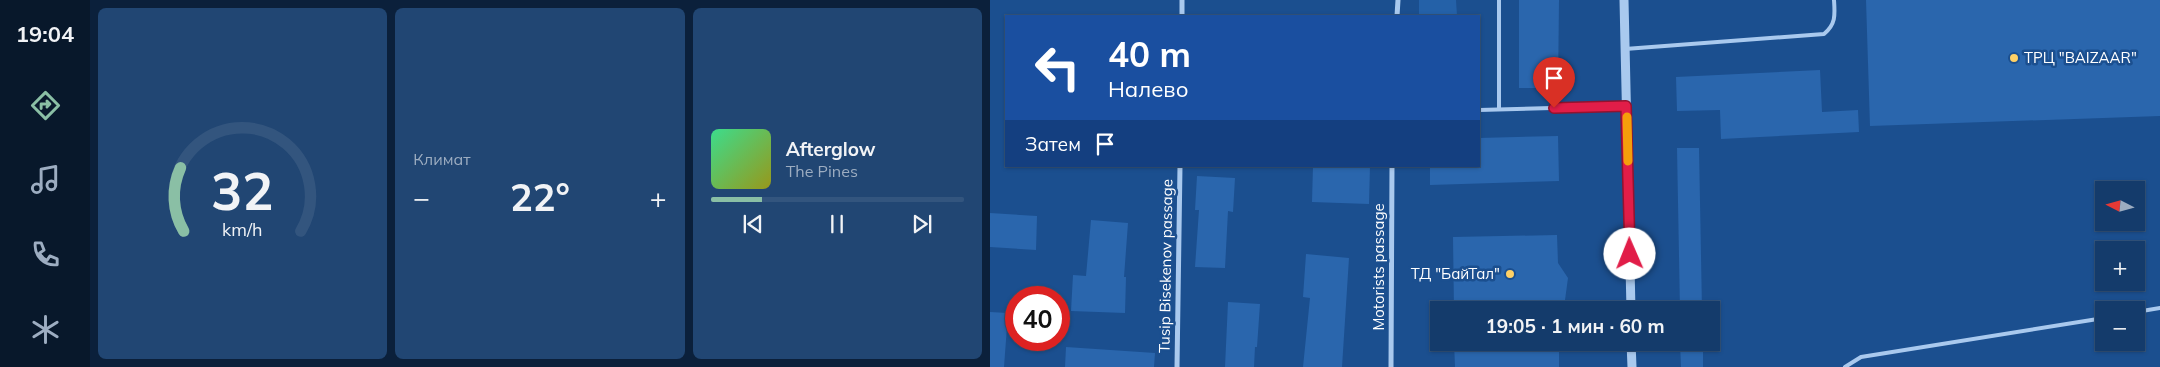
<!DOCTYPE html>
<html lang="ru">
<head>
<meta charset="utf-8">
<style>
  :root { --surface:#143b6b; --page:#214673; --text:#f1f3f6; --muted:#9dadc1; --line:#33557e; --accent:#8abfa5 }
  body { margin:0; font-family:Mulish,sans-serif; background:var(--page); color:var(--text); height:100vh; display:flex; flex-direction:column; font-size:19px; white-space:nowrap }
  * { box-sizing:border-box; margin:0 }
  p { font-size:16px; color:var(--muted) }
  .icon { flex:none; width:28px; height:28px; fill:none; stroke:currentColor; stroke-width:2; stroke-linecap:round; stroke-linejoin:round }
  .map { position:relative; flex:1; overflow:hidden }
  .details { display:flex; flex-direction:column; gap:8px; padding:8px; background:#0b203b; width:900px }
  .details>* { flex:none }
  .top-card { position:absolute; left:15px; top:15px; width:475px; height:152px; border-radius:0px; box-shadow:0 1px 4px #0004,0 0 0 1px var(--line); background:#1a4fa0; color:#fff; overflow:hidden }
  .needle { width:32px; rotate:276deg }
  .tools { position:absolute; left:1105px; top:181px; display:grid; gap:10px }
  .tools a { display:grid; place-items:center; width:50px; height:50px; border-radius:0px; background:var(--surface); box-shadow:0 1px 4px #0004,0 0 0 1px var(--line); font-size:25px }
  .speed { position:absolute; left:15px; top:286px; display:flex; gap:10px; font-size:25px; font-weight:700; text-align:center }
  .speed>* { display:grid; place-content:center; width:65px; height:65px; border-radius:50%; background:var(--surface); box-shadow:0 1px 4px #0004,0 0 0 1px var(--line); line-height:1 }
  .speed .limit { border:8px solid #d22; background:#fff; color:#111 }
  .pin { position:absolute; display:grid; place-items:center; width:42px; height:42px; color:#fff; margin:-51px -21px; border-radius:50% 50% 50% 0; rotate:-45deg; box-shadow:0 0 5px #0007 }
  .pin .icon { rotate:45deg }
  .me { position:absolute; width:55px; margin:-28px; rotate:359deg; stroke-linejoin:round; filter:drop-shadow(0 0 4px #0008) }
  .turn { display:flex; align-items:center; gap:18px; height:105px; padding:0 20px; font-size:22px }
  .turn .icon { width:65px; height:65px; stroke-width:2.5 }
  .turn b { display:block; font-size:35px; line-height:42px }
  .then { display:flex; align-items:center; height:48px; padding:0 20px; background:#0003; gap:10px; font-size:19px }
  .big { font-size:38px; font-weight:700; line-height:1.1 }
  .details .widget { flex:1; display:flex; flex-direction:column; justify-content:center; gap:8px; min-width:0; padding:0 18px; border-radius:8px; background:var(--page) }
  .details .dial { align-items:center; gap:0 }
  .dial svg { height:130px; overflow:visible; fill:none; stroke:var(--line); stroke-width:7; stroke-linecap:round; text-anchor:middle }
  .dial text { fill:var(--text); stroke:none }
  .song { display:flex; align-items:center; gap:15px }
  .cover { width:60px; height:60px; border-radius:8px; background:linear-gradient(135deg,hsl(150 70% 55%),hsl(60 70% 35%)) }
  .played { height:5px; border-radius:2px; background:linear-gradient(90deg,var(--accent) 20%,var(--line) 20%) }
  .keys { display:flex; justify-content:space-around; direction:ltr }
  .heat { display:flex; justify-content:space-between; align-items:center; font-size:28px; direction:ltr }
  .details .tiles { flex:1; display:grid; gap:8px; grid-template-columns:repeat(3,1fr) }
  .trip { position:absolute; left:440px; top:301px; width:290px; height:50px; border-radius:0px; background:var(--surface); box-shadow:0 1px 4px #0004,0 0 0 1px var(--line); font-weight:700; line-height:50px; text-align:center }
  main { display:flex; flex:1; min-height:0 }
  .dock { display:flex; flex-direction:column; width:90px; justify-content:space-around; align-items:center; background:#08182b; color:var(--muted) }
  .dock .icon { width:35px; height:35px }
  .dock .current { color:var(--accent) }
  .dock b { font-size:22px; color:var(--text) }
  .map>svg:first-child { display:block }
</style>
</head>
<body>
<main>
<nav class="dock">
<b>19:04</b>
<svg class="icon current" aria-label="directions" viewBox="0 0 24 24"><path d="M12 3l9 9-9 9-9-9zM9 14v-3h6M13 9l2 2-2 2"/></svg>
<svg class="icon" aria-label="music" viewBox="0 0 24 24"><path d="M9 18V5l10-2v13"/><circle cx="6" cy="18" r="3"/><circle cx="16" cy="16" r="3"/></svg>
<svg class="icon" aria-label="phone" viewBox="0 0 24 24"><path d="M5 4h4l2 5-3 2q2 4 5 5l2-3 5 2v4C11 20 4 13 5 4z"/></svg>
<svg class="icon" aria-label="climate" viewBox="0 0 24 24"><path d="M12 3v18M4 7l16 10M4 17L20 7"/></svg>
</nav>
<section class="details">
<div class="tiles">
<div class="widget dial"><svg viewBox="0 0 100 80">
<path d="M14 69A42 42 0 1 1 86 69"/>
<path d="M14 69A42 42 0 0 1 12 30" stroke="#8abfa5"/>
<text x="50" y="56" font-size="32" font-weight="700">32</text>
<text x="50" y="72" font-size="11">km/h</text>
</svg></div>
<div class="widget"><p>Климат</p>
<div class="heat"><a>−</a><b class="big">22°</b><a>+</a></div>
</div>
<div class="widget">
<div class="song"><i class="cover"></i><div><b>Afterglow</b><p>The Pines</p></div></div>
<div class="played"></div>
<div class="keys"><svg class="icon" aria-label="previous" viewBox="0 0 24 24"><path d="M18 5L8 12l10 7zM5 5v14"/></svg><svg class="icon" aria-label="pause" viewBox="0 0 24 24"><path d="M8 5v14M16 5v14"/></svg><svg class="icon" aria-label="next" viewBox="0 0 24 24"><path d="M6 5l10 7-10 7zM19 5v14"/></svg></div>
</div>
</div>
</section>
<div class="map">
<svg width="1170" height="367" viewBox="0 0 1170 367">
  <rect width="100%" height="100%" fill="#1b4f8f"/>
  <polygon fill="#2461a8" points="429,0 466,0 467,16 429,16"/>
  <g fill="#2a66ad">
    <polygon points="529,0 569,0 568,88 529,88"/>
    <polygon points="876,0 1170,0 1170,116 880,126"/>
    <polygon points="830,70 832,112 868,110 869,132 731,139 730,110 687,111 686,77"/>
    <polygon points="568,136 569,181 440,185 440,166 489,166 489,138"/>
    <polygon points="687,148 709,148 712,310 690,310"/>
    <polygon points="323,166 380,166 379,204 322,202"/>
    <polygon points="207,176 245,178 243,212 238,211 235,268 205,267 209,210 205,210"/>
    <polygon points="0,213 47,216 46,250 0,247"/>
    <polygon points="101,220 138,223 134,277 136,277 135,313 81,311 83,275 96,276"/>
    <polygon points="567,235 568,263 578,278 575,300 569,310 464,310 463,237"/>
    <polygon points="316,254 359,258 352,367 313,367 320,298 313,297"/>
    <polygon points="238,302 270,304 267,347 265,347 264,367 235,367"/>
    <polygon points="0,312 18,313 14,367 0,367"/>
    <polygon points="464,342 569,342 569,367 465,367"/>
    <polygon points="690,342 713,342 713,367 691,367"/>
    <polygon points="76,347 165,353 164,367 75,367"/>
  </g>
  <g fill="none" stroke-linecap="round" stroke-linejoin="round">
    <g stroke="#a9c9ee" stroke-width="4">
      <polyline points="509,0 509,109"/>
      <path d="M635,49L834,34C846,24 845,15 844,0"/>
      <polyline points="489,110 636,106"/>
      <polyline points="1146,312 1170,308"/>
      <polyline points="855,367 871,357 1114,318"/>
    </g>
    <g stroke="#a9c9ee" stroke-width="5">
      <polyline points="192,16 192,0"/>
      <polyline points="407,16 408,0"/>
      <polyline points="187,367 190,166"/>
      <polyline points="401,367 402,166"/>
    </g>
    <g stroke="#a9c9ee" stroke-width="9">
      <polyline points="634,0 641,310"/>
      <polyline points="641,342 642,367"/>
    </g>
  </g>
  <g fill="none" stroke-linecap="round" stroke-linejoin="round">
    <g stroke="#92132f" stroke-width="12">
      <polyline id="route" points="564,108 636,106 640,254"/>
    </g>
    <use href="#route" stroke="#e11d48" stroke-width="9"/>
    <polyline stroke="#f59e0b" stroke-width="9" points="637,117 638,161"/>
  </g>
  <g fill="#ffd166" stroke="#1b4f8f" stroke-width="2">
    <circle cx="1024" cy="58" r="5"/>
    <circle cx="520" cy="274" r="5"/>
  </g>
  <g text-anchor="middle" stroke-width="5" stroke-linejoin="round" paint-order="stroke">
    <g font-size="15" fill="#fff" stroke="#1b4f8f" text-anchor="start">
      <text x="1034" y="63">ТРЦ "BAIZAAR"</text>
      <text x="510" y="279" text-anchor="end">ТД "БайТал"</text>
    </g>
    <g font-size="15" fill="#fff" stroke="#1b4f8f">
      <text transform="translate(176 266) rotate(-89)" y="5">Tusip Bisekenov passage</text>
      <text transform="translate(389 267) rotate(-90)" y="5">Motorists passage</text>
    </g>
  </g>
</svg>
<div class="tools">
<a><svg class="needle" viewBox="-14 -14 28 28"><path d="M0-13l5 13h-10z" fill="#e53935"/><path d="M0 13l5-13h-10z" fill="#9dadc1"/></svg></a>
<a>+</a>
<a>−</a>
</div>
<div class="speed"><div class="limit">40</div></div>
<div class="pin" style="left:564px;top:108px;background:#d93025"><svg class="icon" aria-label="arrive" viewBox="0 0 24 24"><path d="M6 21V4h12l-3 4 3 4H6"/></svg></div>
<svg class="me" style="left:640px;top:254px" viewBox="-20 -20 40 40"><circle r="19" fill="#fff"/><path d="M0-13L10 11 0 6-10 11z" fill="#e11d48"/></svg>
<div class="trip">19:05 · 1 мин · 60 m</div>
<div class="top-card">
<div class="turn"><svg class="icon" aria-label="left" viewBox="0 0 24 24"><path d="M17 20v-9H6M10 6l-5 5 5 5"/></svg><div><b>40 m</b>Налево</div></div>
<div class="then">Затем<svg class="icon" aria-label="arrive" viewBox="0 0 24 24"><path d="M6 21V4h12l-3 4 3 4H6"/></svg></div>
</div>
</div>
</main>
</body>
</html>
